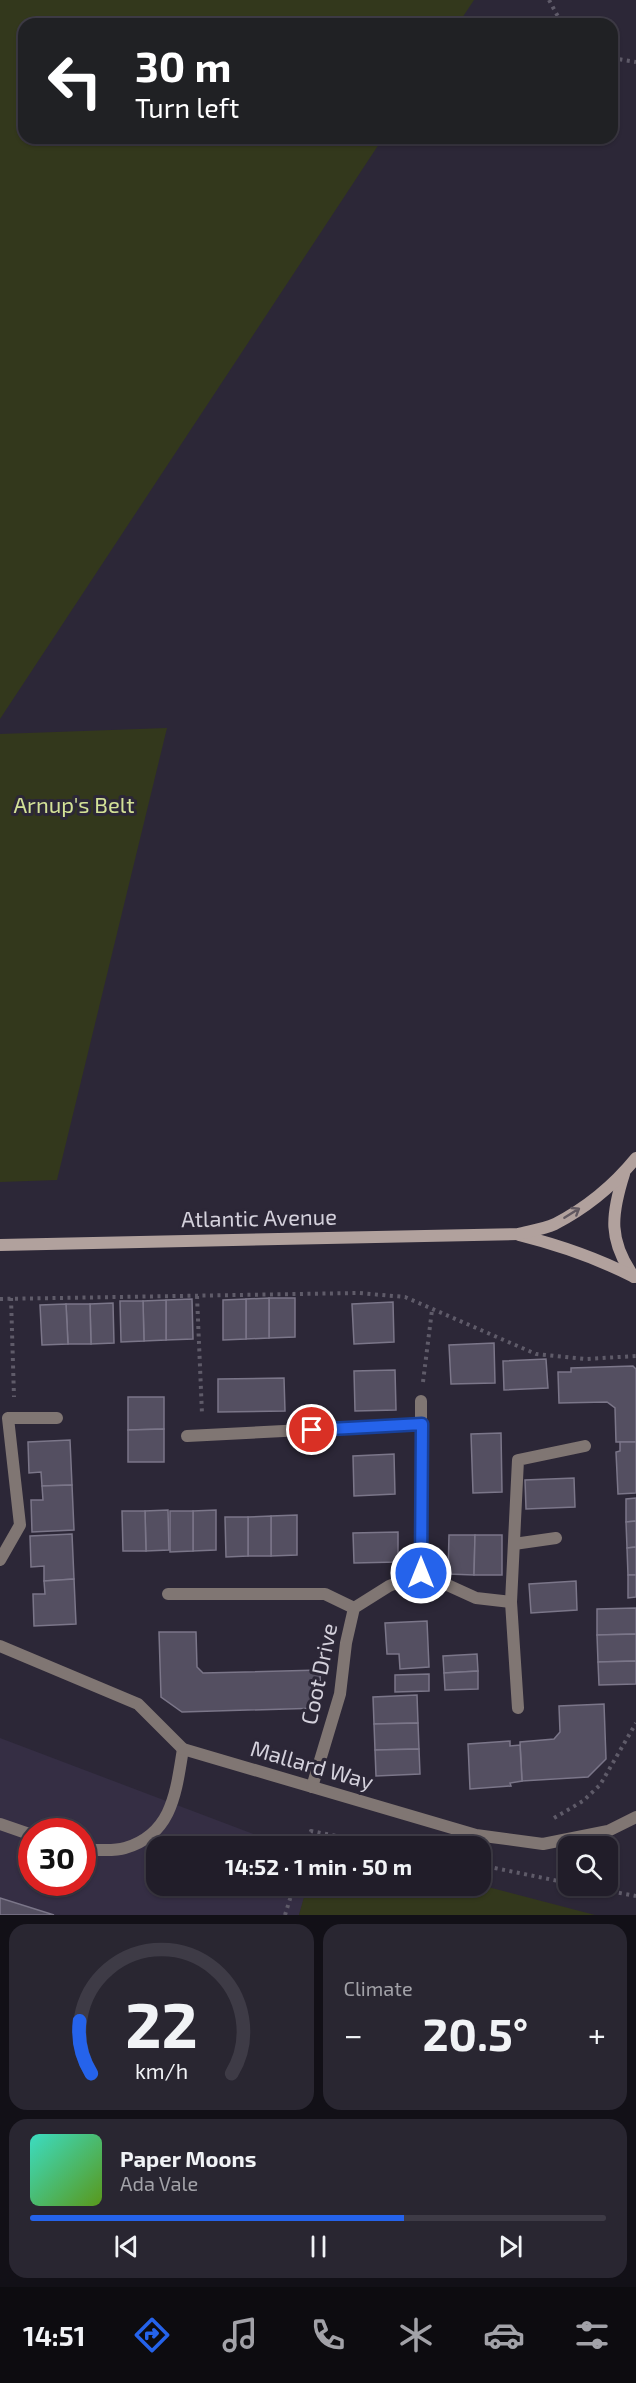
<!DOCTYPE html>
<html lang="en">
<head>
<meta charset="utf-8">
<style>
  :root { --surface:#211d29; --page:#292631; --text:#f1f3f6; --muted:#a2a2a8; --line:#3e3b46; --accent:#2563eb }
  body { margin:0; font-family:"Exo 2",sans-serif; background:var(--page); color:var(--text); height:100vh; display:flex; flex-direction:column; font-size:22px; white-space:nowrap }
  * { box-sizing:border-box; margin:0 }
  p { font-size:20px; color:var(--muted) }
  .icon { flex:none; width:33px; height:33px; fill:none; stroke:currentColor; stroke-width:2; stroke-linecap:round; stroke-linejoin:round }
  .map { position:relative; height:1915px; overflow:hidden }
  .details { display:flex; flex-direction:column; gap:9px; padding:9px; background:#121017; flex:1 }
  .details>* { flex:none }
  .banner { position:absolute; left:18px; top:18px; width:600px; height:126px; border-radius:18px; box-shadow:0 2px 4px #0004,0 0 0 2px var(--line); background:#202124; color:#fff; overflow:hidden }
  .buttons { position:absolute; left:558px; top:1836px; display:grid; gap:12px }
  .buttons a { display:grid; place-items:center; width:60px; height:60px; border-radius:12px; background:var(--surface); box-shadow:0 2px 4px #0004,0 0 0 2px var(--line); font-size:30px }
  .speed { position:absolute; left:18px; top:1818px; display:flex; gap:12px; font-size:30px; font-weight:700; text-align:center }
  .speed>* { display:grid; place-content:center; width:78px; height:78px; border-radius:50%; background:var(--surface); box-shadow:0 2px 4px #0004,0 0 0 2px var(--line); line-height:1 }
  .speed .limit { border:9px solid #d22; background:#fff; color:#111 }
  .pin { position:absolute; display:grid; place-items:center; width:51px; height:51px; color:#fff; margin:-26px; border:3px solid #fff; border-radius:50%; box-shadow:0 2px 6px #0007 }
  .me { position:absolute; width:66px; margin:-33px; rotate:0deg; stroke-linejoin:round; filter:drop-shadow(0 0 4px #0008) }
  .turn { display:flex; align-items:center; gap:21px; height:126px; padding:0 18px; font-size:27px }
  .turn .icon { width:78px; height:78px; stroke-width:2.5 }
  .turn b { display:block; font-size:42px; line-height:51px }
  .big { font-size:45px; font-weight:700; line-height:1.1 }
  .details .widget { flex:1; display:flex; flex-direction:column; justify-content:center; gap:9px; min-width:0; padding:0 21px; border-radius:18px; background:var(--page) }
  .details .dial { align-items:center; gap:0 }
  .dial svg { height:156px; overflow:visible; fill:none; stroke:var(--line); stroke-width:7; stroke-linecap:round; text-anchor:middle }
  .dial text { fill:var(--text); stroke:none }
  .song { display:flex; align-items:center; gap:18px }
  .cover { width:72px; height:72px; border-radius:9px; background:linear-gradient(135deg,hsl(170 70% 55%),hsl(90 70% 35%)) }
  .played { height:6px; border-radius:3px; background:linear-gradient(90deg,var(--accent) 65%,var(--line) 65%) }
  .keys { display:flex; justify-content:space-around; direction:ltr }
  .heat { display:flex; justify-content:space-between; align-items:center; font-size:33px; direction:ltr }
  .details .tiles { flex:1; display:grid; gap:9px; grid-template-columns:1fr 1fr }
  .widget:last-child { grid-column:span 2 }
  .trip { position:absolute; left:146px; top:1836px; width:345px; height:60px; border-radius:18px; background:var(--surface); box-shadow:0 2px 4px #0004,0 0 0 2px var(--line); font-weight:700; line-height:60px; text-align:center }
  .tab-bar { display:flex; height:96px; justify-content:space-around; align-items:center; background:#0d0c10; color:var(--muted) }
  .tab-bar .icon { width:42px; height:42px }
  .tab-bar .current { color:var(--accent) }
  .tab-bar b { font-size:27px; color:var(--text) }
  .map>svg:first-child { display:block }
</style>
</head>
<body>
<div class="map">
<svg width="636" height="1915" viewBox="0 0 636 1915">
  <rect width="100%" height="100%" fill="#2c2737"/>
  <path fill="#352e44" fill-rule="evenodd" d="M0,1738L285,1846H156V1886H308L299,1915H0ZM32,1832H82V1882H32Z"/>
  <g fill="#33381c">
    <polygon points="0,0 474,0 458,24 24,24 24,138 383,138 0,719"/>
    <polygon points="167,728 57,1180 0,1182 0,734"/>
    <polygon points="480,1885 595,1915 299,1915 307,1886"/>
  </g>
  <g fill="#544f61" stroke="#7b7689" stroke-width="1.5">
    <polygon points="269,1298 295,1298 295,1337 269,1338"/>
    <polygon points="269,1298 269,1338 246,1339 246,1299"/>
    <polygon points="192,1299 193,1339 166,1340 166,1300"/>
    <polygon points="246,1299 246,1339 223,1340 223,1300"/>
    <polygon points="166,1300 166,1340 144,1341 143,1301"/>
    <polygon points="120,1301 143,1301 144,1341 121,1342"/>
    <polygon points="393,1302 394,1342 354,1344 352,1304"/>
    <polygon points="113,1303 114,1343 91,1344 90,1304"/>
    <polygon points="66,1304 90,1304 91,1344 68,1344"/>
    <polygon points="66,1304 68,1344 42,1345 40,1305"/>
    <polygon points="494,1343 495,1383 451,1384 449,1345"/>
    <polygon points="546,1359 548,1388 504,1390 503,1361"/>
    <polygon points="633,1366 636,1369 636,1442 616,1442 615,1408 607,1402 559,1403 558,1372 571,1372 571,1368"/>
    <polygon points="395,1370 396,1410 355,1411 354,1371"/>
    <polygon points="284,1378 285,1411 218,1412 218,1379"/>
    <polygon points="128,1397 164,1397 164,1429 128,1430"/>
    <polygon points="164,1429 164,1462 128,1462 128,1430"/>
    <polygon points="501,1433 502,1492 473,1493 471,1434"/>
    <polygon points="70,1440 72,1485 42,1486 41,1472 29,1473 28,1442"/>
    <polygon points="620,1442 636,1442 636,1493 618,1494 616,1452 620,1451"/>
    <polygon points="394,1454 395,1494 354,1496 353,1456"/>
    <polygon points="574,1478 575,1507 526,1509 525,1480"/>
    <polygon points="72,1485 74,1530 32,1532 31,1500 43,1500 42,1486"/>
    <polygon points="636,1498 636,1521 626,1522 626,1499"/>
    <polygon points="168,1510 169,1550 146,1551 145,1511"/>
    <polygon points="216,1510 216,1550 193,1551 193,1511"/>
    <polygon points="122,1511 145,1511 146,1551 123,1551"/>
    <polygon points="170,1511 193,1511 193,1551 170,1552"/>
    <polygon points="297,1515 297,1555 271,1556 271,1516"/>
    <polygon points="271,1516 271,1556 248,1556 248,1517"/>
    <polygon points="225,1517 248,1517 248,1556 226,1557"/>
    <polygon points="636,1521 636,1547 627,1548 626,1522"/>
    <polygon points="398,1532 398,1562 354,1563 353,1533"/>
    <polygon points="72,1534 74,1579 44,1581 44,1566 31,1567 30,1536"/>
    <polygon points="449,1535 475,1535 474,1575 448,1574"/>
    <polygon points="475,1535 502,1535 502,1575 474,1575"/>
    <polygon points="636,1547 636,1575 628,1575 627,1548"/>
    <polygon points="628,1575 636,1575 636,1597 628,1598"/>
    <polygon points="74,1579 76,1624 34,1626 33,1594 45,1594 44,1581"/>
    <polygon points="576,1581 577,1610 531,1613 529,1584"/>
    <polygon points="636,1608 636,1634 597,1635 597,1609"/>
    <polygon points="427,1621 429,1667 400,1669 399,1654 387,1654 385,1623"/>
    <polygon points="159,1632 196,1632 197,1667 203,1673 320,1670 321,1708 182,1712 161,1697"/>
    <polygon points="636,1634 636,1661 598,1662 597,1635"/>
    <polygon points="477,1654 478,1671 444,1673 443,1656"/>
    <polygon points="636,1661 636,1684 599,1685 598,1662"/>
    <polygon points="478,1671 478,1689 445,1690 444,1673"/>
    <polygon points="429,1674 429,1691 395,1692 395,1675"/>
    <polygon points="417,1695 418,1723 374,1724 373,1697"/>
    <polygon points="604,1704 606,1759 588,1777 522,1781 520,1742 554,1739 560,1732 559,1706"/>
    <polygon points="418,1723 419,1749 375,1750 374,1724"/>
    <polygon points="510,1741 510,1746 520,1745 522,1781 510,1783 511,1786 470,1789 468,1744"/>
    <polygon points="419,1749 420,1774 376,1776 375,1750"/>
    <polygon points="0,1898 54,1915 0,1915"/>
  </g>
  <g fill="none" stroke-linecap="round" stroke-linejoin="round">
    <g stroke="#5f5b69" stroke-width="4" stroke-dasharray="3 4.5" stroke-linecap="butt">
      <polyline points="549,0 562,24"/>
      <polyline points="612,58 636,62"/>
      <polyline points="197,1296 202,1414"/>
      <polyline points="11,1298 14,1397"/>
      <polyline points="0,1299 359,1293 405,1297 536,1354 586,1359 636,1356"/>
      <polyline points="423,1382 432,1310"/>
      <polyline points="554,1818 583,1801 600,1785 636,1723"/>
      <polyline points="306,1846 311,1831 387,1846"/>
      <polyline points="480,1865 568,1883"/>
      <polyline points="582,1886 636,1896"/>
      <polyline points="285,1915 294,1886"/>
    </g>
    <g stroke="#807673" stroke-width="12">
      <polyline points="187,1436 422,1424"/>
      <polyline points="514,1544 556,1538"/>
      <polyline points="168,1594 325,1594 354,1608"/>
      <polyline points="518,1708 511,1602 518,1460 585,1446"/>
      <polyline points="0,1824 32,1835"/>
      <path d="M82,1850C96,1849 113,1852 125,1848C173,1834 176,1791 183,1749"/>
    </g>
    <g stroke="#807673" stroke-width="12">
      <polyline points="0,1560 20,1525 8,1418 57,1418"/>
      <polyline points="421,1573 476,1598 511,1602"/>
      <polyline points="0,1646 138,1704 183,1749 476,1835 543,1844 608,1831 636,1817"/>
      <polyline points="312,1787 340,1694 346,1643 354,1608 389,1586 421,1573 421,1401"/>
    </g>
    <g stroke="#b1a19d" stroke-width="12">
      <path d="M624,1174C611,1215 608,1240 634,1277"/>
      <path d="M519,1235C559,1245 597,1258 634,1277"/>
      <path d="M0,1245L518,1234C530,1231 544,1229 555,1224C586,1208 614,1185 636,1158"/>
    </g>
  </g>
  <defs><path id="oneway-shaft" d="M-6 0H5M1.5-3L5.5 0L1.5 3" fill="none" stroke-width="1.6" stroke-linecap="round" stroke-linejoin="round" transform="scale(1.5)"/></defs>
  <use stroke="#615860" href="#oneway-shaft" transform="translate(572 1213) rotate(-32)"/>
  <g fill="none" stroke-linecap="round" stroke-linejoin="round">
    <g stroke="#184099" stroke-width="15">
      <polyline id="route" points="312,1430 422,1424 421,1573"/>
    </g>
    <use href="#route" stroke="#2563eb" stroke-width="10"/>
  </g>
  <g text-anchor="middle" stroke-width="6" stroke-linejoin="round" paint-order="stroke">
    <g font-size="22" fill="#d3e197" stroke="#2c2737">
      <text x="74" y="813">Arnup's Belt</text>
    </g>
    <g font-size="22" fill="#d4d1dc" stroke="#2c2737">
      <text transform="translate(259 1218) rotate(-1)" y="8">Atlantic Avenue</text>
      <text transform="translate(319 1674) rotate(-78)" y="8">Coot Drive</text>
      <text transform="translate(312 1765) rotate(16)" y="8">Mallard Way</text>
    </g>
  </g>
</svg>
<div class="buttons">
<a><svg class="icon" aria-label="search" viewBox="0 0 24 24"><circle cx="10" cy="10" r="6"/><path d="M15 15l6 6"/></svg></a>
</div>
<div class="speed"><div class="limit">30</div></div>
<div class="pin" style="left:312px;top:1430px;background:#d93025"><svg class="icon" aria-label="arrive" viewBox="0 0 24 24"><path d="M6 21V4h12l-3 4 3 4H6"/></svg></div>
<svg class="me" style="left:421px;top:1573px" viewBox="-20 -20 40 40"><circle r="17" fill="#2563eb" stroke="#fff" stroke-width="3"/><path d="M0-11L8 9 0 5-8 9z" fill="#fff"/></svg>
<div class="trip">14:52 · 1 min · 50 m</div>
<div class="banner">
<div class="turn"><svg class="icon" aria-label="left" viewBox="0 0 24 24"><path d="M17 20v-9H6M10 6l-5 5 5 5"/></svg><div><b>30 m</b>Turn left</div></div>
</div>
</div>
<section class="details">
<div class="tiles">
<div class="widget dial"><svg viewBox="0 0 100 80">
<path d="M14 69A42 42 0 1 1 86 69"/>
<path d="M14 69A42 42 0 0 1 8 42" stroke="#2563eb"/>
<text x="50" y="56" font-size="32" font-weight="700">22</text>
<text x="50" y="72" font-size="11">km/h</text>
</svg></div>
<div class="widget"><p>Climate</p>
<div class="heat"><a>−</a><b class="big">20.5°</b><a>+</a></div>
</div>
<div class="widget">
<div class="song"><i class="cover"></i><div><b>Paper Moons</b><p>Ada Vale</p></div></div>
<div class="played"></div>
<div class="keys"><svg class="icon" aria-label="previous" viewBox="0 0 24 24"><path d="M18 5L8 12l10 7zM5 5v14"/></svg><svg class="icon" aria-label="pause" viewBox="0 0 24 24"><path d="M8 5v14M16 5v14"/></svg><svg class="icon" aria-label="next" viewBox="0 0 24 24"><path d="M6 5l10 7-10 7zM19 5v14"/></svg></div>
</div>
</div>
</section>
<nav class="tab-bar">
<b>14:51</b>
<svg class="icon current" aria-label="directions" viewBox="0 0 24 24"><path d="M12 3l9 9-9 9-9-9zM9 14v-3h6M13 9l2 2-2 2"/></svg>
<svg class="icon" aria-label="music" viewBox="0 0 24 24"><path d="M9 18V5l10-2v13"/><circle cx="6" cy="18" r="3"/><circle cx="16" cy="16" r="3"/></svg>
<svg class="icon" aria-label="phone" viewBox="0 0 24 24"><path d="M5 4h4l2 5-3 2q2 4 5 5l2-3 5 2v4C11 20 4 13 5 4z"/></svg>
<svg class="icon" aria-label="climate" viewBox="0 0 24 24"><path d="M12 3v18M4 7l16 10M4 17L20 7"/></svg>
<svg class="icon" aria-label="car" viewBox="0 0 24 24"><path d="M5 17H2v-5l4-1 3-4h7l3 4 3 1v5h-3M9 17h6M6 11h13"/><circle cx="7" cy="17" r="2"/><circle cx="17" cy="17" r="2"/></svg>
<svg class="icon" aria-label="filters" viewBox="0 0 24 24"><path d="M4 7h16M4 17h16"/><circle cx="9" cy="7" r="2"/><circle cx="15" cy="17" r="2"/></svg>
</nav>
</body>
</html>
